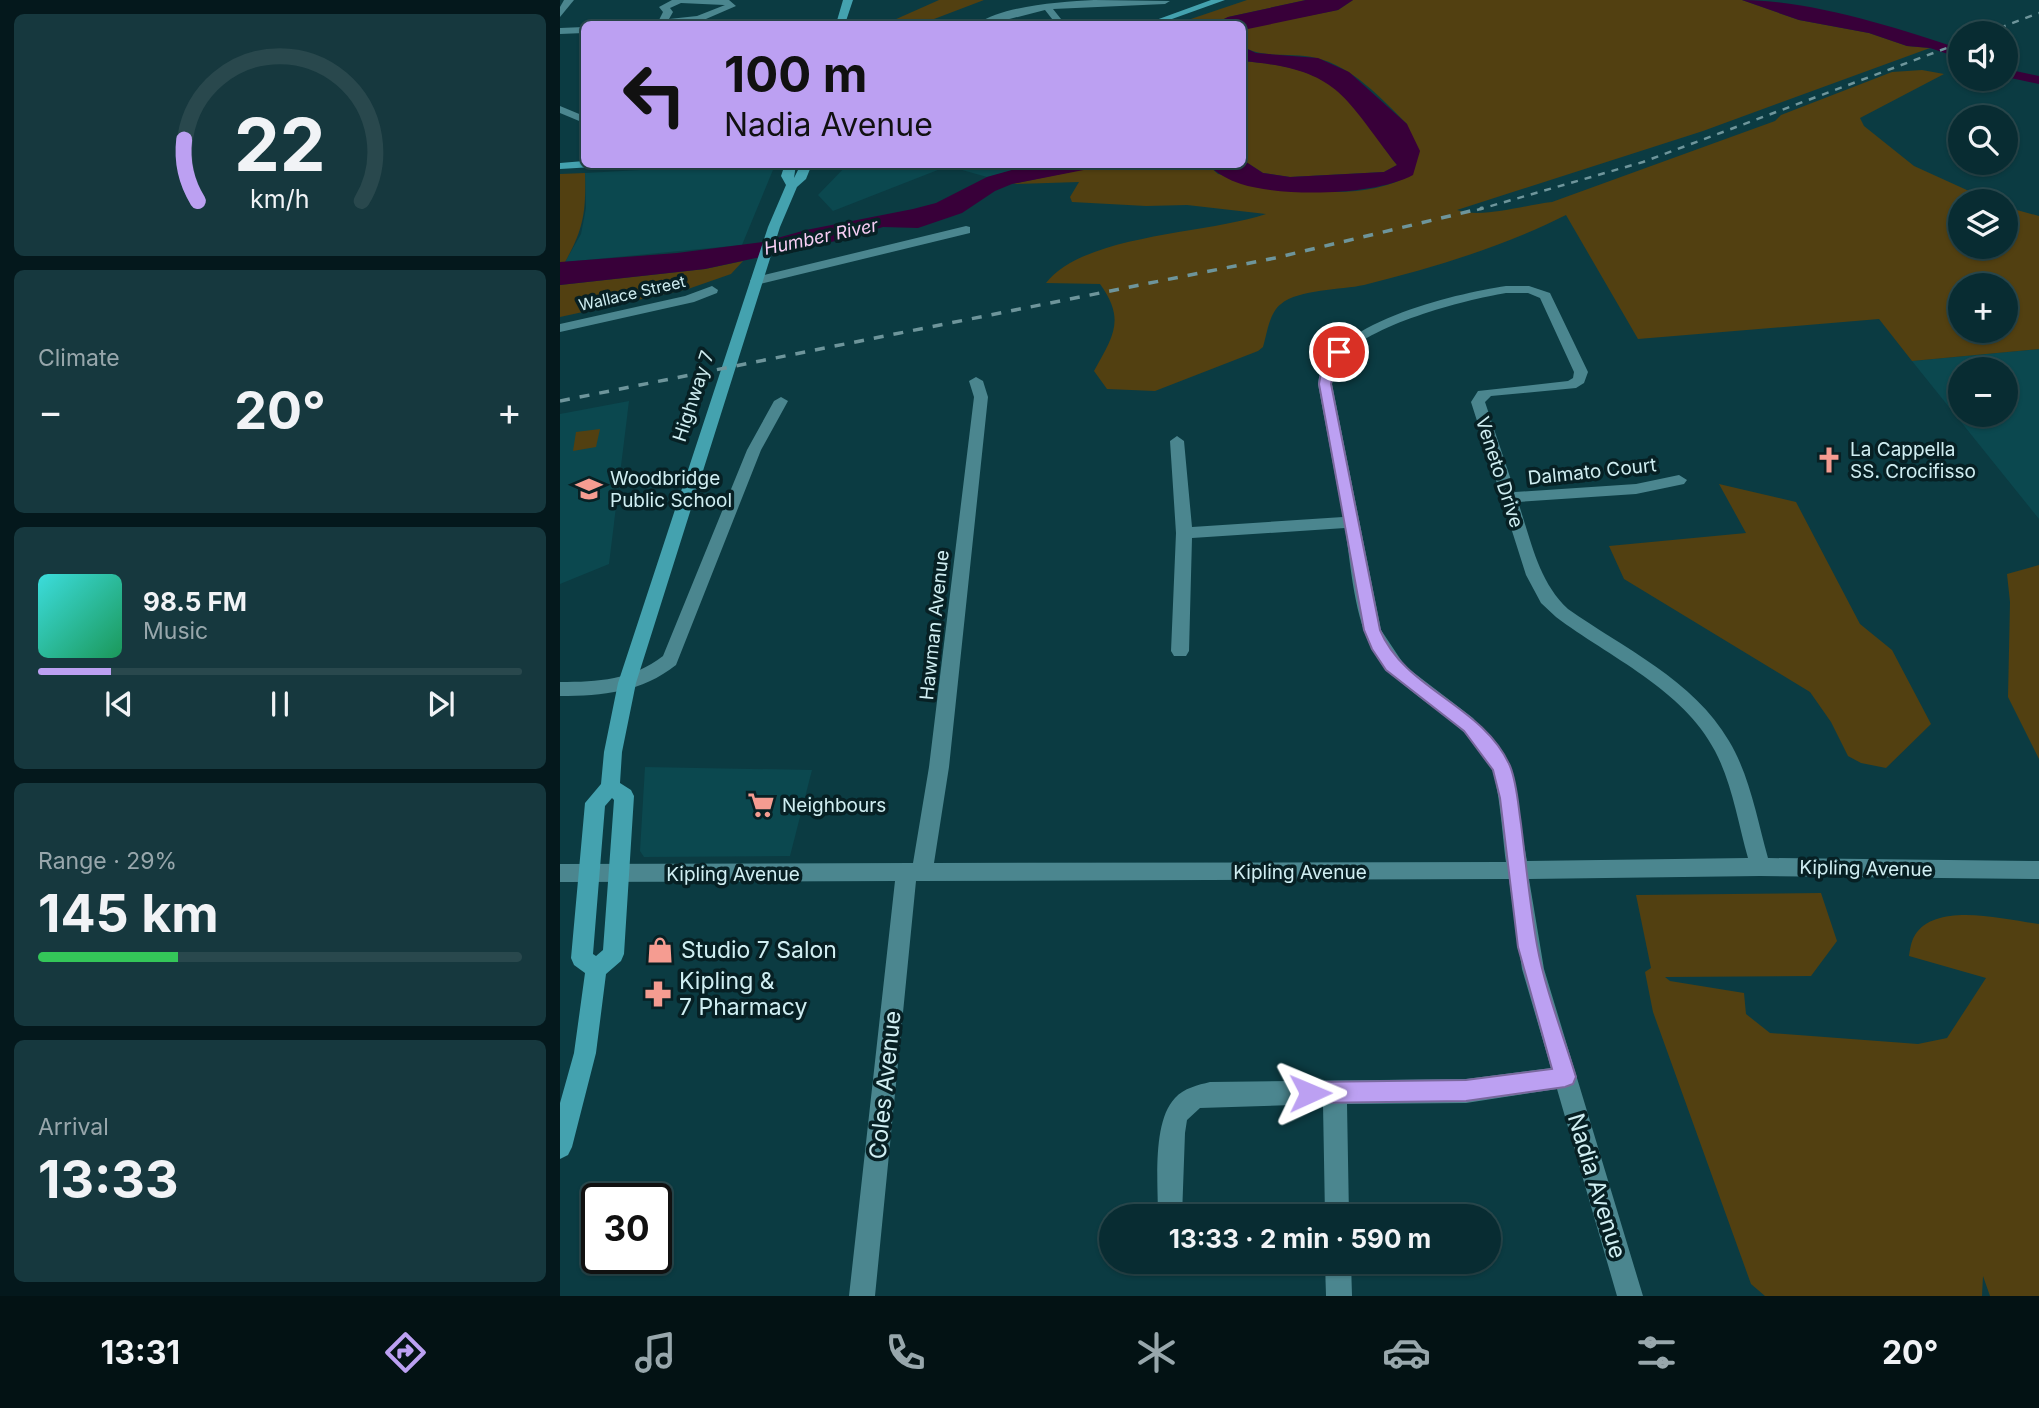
<!DOCTYPE html>
<html lang="en">
<head>
<meta charset="utf-8">
<style>
  :root { --surface:#082c32; --page:#16383e; --text:#f1f3f6; --muted:#98a7ac; --line:#29484d; --accent:#bca0f2 }
  body { margin:0; font-family:Inter,sans-serif; background:var(--page); color:var(--text); height:100vh; display:flex; flex-direction:column; font-size:26px; white-space:nowrap }
  * { box-sizing:border-box; margin:0 }
  p { font-size:23px; color:var(--muted) }
  .icon { flex:none; width:38px; height:38px; fill:none; stroke:currentColor; stroke-width:2; stroke-linecap:round; stroke-linejoin:round }
  .map { position:relative; flex:1; overflow:hidden }
  .details { display:flex; flex-direction:column; gap:14px; padding:14px; background:#04181c; width:560px }
  .details>* { flex:none }
  .top-card { position:absolute; left:21px; top:21px; width:665px; height:147px; border-radius:10px; box-shadow:0 2px 5px #0004,0 0 0 2px var(--line); background:#bca0f2; color:#111; overflow:hidden }
  .controls { position:absolute; left:1388px; top:21px; display:grid; gap:14px }
  .controls a { display:grid; place-items:center; width:70px; height:70px; border-radius:50%; background:var(--surface); box-shadow:0 2px 5px #0004,0 0 0 2px var(--line); font-size:35px }
  .speed { position:absolute; left:21px; top:1183px; display:flex; gap:14px; font-size:35px; font-weight:700; text-align:center }
  .speed>* { display:grid; place-content:center; width:91px; height:91px; border-radius:50%; background:var(--surface); box-shadow:0 2px 5px #0004,0 0 0 2px var(--line); line-height:1 }
  .speed .limit { border:4px solid #111; border-radius:10px; background:#fff; color:#111 }
  .pin { position:absolute; display:grid; place-items:center; width:60px; height:60px; color:#fff; margin:-30px; border:4px solid #fff; border-radius:50%; box-shadow:0 2px 7px #0007 }
  .me { position:absolute; width:77px; margin:-38px; rotate:89deg; stroke-linejoin:round; filter:drop-shadow(0 0 5px #0008) }
  .turn { display:flex; align-items:center; gap:24px; height:147px; padding:0 28px; font-size:32px }
  .turn .icon { width:91px; height:91px; stroke-width:2.5 }
  .turn b { display:block; font-size:49px; line-height:60px }
  .big { font-size:52px; font-weight:700; line-height:1.1 }
  .details .tile { flex:1; display:flex; flex-direction:column; justify-content:center; gap:10px; min-width:0; padding:0 24px; border-radius:10px; background:var(--page) }
  .details .dial { align-items:center; gap:0 }
  .dial svg { height:182px; overflow:visible; fill:none; stroke:var(--line); stroke-width:7; stroke-linecap:round; text-anchor:middle }
  .dial text { fill:var(--text); stroke:none }
  .song { display:flex; align-items:center; gap:21px }
  .cover { width:84px; height:84px; border-radius:10px; background:linear-gradient(135deg,hsl(180 70% 55%),hsl(150 70% 35%)) }
  .played { height:7px; border-radius:4px; background:linear-gradient(90deg,var(--accent) 15%,var(--line) 15%) }
  .keys { display:flex; justify-content:space-around; direction:ltr }
  .heat { display:flex; justify-content:space-between; align-items:center; font-size:38px; direction:ltr }
  .charge { height:10px; border-radius:5px; background:linear-gradient(90deg,#34c759 29%,var(--line) 0) }
  .trip { position:absolute; left:539px; top:1204px; width:402px; height:70px; border-radius:35px; background:var(--surface); box-shadow:0 2px 5px #0004,0 0 0 2px var(--line); font-weight:700; line-height:70px; text-align:center }
  .dock { display:flex; height:112px; justify-content:space-around; align-items:center; background:#031214; color:var(--muted) }
  .dock .icon { width:49px; height:49px }
  .dock .selected { color:var(--accent) }
  .dock b { font-size:32px; color:var(--text) }
  main { display:flex; flex:1; min-height:0 }
  .map>svg:first-child { display:block }
</style>
</head>
<body>
<main>
<section class="details">
<div class="tile dial"><svg viewBox="0 0 100 80">
<path d="M14 69A42 42 0 1 1 86 69"/>
<path d="M14 69A42 42 0 0 1 8 42" stroke="#bca0f2"/>
<text x="50" y="56" font-size="32" font-weight="700">22</text>
<text x="50" y="72" font-size="11">km/h</text>
</svg></div>
<div class="tile"><p>Climate</p>
<div class="heat"><a>−</a><b class="big">20°</b><a>+</a></div>
</div>
<div class="tile">
<div class="song"><i class="cover"></i><div><b>98.5 FM</b><p>Music</p></div></div>
<div class="played"></div>
<div class="keys"><svg class="icon" aria-label="previous" viewBox="0 0 24 24"><path d="M18 5L8 12l10 7zM5 5v14"/></svg><svg class="icon" aria-label="pause" viewBox="0 0 24 24"><path d="M8 5v14M16 5v14"/></svg><svg class="icon" aria-label="next" viewBox="0 0 24 24"><path d="M6 5l10 7-10 7zM19 5v14"/></svg></div>
</div>
<div class="tile"><p>Range · 29%</p><b class="big">145 km</b><div class="charge"></div></div>
<div class="tile"><p>Arrival</p><b class="big">13:33</b></div>
</section>
<div class="map">
<svg width="1479" height="1296" viewBox="0 0 1479 1296">
  <rect width="100%" height="100%" fill="#0b3b42"/>
  <g fill="#0b484f" fill-rule="evenodd">
    <polygon points="172,165 215,165 182,245 5,262 21,234 26,208 25,173"/>
    <polygon points="287,165 473,165 427,177 388,166 273,211 258,195"/>
    <path d="M1479,349V519L1352,361ZM1400,369H1446V415H1400Z"/>
    <polygon points="69,401 49,564 0,584 0,414"/>
    <polygon points="85,767 252,770 230,856 84,857 80,851"/>
  </g>
  <g fill="#524011" fill-rule="evenodd">
    <polygon points="379,0 424,0 361,24 325,24"/>
    <polygon points="687,0 746,0 668,17 654,24 616,24"/>
    <path d="M793,0H1182L1239,20L1309,33L1347,46L1370,48L1143,131L897,210C922,219 964,205 992,202L1215,121L1221,115L1332,72L1362,70L1384,74L1300,118L1304,126L1354,166L1431,201H1400V247H1446V207L1479,216V349L1352,361L1319,319L1078,339L1006,215C943,247 872,268 804,285C781,290 739,289 721,304C709,313 707,334 703,347L698,351L595,391L547,389L534,371C553,336 566,320 540,284L486,283C524,234 648,234 706,214L627,205L586,206L512,202L510,197L519,182L452,184L549,164L648,165L658,174C720,187 794,207 853,174L847,124C822,99 792,66 756,58C732,52 705,59 683,47L685,28L778,10ZM1400,285H1446V331H1400Z"/>
    <path d="M682,61C718,64 751,68 780,92C804,110 818,142 837,165L824,172L730,177L703,173L683,160Z"/>
    <path d="M25,173C26,211 24,228 5,262H0V174Z"/>
    <polygon points="183,261 171,274 128,289 0,317 0,285 145,269"/>
    <polygon points="40,429 36,447 13,451 16,432"/>
    <polygon points="1159,484 1236,502 1300,624 1332,650 1371,724 1326,768 1301,763 1288,756 1271,722 1250,692 1064,579 1049,546 1186,533"/>
    <polygon points="1479,565 1479,759 1448,697 1450,602 1447,574"/>
    <path d="M1261,893L1277,941L1251,976L1105,977L1110,981L1184,993L1186,1014L1210,1033L1358,1044L1387,1038L1426,978L1349,956C1350,950 1351,941 1355,935C1377,901 1445,920 1479,924V1296H1430L1423,1276L1422,1296H1205L1191,1284L1093,1012L1085,972L1091,968L1076,895Z"/>
  </g>
  <g fill="#380039">
    <polygon points="746,0 793,0 778,10 683,30 682,24 654,24 668,17"/>
    <path d="M1182,0C1249,0 1336,27 1400,49V58L1370,48L1347,46L1309,33L1239,20Z"/>
    <path d="M683,47L696,53L758,58L789,72L847,124L860,151L853,175C814,196 723,197 681,184C668,180 657,173 648,165L682,164L683,160L703,173L730,177L824,172L837,165C782,95 780,70 683,61Z"/>
    <polygon points="473,164 549,165 452,184 435,191 402,213 358,228 323,227 280,240 145,269 0,285 0,262 117,253 203,242 246,230 353,209 376,203 427,177"/>
  </g>
  <g fill="none" stroke-linecap="round" stroke-linejoin="round">
    <polygon fill="#380039" fill-rule="evenodd" points="1446,69 1479,76 1479,84 1446,77"/>
    <g fill="#4b868f" fill-rule="evenodd">
      <polygon points="4,0 14,0 0,17 0,7"/>
      <path d="M112,0H169L176,6L139,22L81,24L85,21L99,20L103,12L99,7ZM121,3L164,5H165L137,16L109,19L113,12L110,8Z"/>
      <path d="M534,0L610,1L605,4L493,9L505,24H496L485,10L430,24H417C445,5 501,2 534,0Z"/>
      <polygon points="24,27 24,33 0,34 0,28"/>
      <polygon points="0,106 24,116 24,123 0,113"/>
      <polygon points="406,226 410,227 410,233 196,285 190,281 192,278"/>
      <polygon points="152,286 158,290 157,293 134,302 0,332 0,324 125,296"/>
      <path d="M946,286H969L990,293L1028,372L1024,383L1016,388L931,396L925,402L955,492L1076,484L1119,475L1127,480L1124,484L1076,494L958,502C971,540 978,581 1008,609C1063,648 1134,680 1169,741C1190,776 1197,819 1208,858L1479,861V879L1200,876L969,879L984,969L1083,1296H1057L997,1089L906,1103L787,1104L789,1216H765L763,1104L640,1108L627,1120L625,1133L622,1216H598C598,1184 592,1122 615,1098C624,1088 638,1085 650,1082L906,1079L991,1068L962,969L949,879L356,881L315,1296H289L335,881L0,882V864L353,863L369,767L414,397L409,381L416,377L423,381L428,397L389,767L374,863L946,862C943,841 939,782 931,767C905,716 844,699 814,652C794,619 791,565 785,528L632,538L629,651L626,656H614L611,651L616,533L610,441L617,436L624,441L632,527L783,517L758,384C765,323 894,294 946,286ZM946,293H968L980,298L1014,372L1013,378L1008,381L918,391L911,402L966,575L981,603L996,617C1049,657 1123,689 1155,751C1172,783 1178,823 1188,858L967,861L949,763L913,718L845,666L821,630L772,384C773,375 775,366 781,359C807,325 904,300 946,293Z"/>
      <path d="M221,397L228,401L201,450L116,665C82,692 43,696 0,696V682C38,682 72,680 103,656L187,450L214,401Z"/>
      <polygon points="765,1262 791,1262 792,1296 766,1296"/>
    </g>
    <g fill="#44a2af" fill-rule="evenodd">
      <polygon points="283,0 293,0 285,24 276,24"/>
      <polygon points="651,0 665,0 598,24 585,24"/>
      <polygon points="24,161 24,164 38,164 33,167 0,169 0,163"/>
      <path d="M225,164H236L234,178L241,164H252L246,179L237,187L220,227L76,683L62,752L60,783L71,790L74,796L64,954L61,961L46,974L36,1053L12,1147L8,1155L0,1159V1103L14,1053L25,973L14,965L11,958L25,803L41,784L44,752L58,683L208,227L226,185L221,176ZM52,798L54,800L43,950L36,956L33,954L45,806Z"/>
    </g>
    <g stroke="#6e959b" stroke-width="2.5" stroke-dasharray="7 7" stroke-linecap="butt">
      <polyline points="1426,33 1479,13"/>
      <polyline points="917,210 1083,162 1400,43"/>
    </g>
    <polyline stroke="#6e959b" stroke-width="3.5" stroke-dasharray="10 10" stroke-linecap="butt" points="0,401 715,258 923,208"/>
  </g>
  <path fill="#bca0f2" stroke="#7a689d" stroke-width="2" d="M779,349L785,352L775,367L771,384L820,630C845,690 923,705 950,766C957,783 958,805 961,824C966,864 970,905 977,945C985,989 1003,1034 1016,1077L1013,1084L1005,1087L906,1101L750,1103L743,1100L739,1093L743,1085L750,1082L906,1080L992,1069L958,947L940,798L933,770L904,731L826,670L812,649L804,630L759,384L762,367L774,350Z"/>
  <defs>
    <g id="church-bare" transform="scale(2.1)"><path d="M-1.2-6h2.4v3.5h3.3v2.4h-3.3V6h-2.4V-.1h-3.3v-2.4h3.3Z" fill="#f59c91" stroke="#072024" stroke-width="2.5" paint-order="stroke"/></g>
    <g id="school-bare" transform="scale(2.1)"><path d="M0-5L7-2L0 1L-7-2ZM-4 1L0 2.5L4 1V4Q0 6-4 4Z" fill="#f59c91" stroke="#072024" stroke-width="2.5" paint-order="stroke"/></g>
    <g id="supermarket-bare" transform="scale(2.1)"><path d="M-6-5.5h2.5l.6 2H6L4.5 2H-2.5L-4.4-4H-6ZM-1.5 3.2a1.3 1.3 0 1 0 .1 0ZM3 3.2a1.3 1.3 0 1 0 .1 0Z" fill="#f59c91" stroke="#072024" stroke-width="2.5" paint-order="stroke"/></g>
    <g id="shop-bare" transform="scale(2.1)"><path d="M-5-2.5h2.3a2.7 3.5 0 0 1 5.4 0H5L5.5 6h-11ZM-1.5-2.5h3a1.5 2.3 0 0 0-3 0Z" fill="#f59c91" stroke="#072024" stroke-width="2.5" paint-order="stroke"/></g>
    <g id="pharmacy-bare" transform="scale(2.1)"><path d="M-2-6h4v4h4v4h-4v4h-4v-4h-4v-4h4Z" fill="#f59c91" stroke="#072024" stroke-width="2.5" paint-order="stroke"/></g>
  </defs>
  <g fill-rule="evenodd">
    <use href="#church-bare" x="1269" y="460"/>
    <use href="#school-bare" x="29" y="489"/>
    <use href="#supermarket-bare" x="201" y="805"/>
    <use href="#shop-bare" x="100" y="950"/>
    <use href="#pharmacy-bare" x="98" y="994"/>
  </g>
  <g text-anchor="middle" stroke-width="7" stroke-linejoin="round" paint-order="stroke">
    <g font-size="16" fill="#d0eef2" stroke="#072024">
      <text transform="translate(72 293) rotate(-13)" y="6">Wallace Street</text>
    </g>
    <g font-size="18" font-style="italic" fill="#f7cef4" stroke="#072024">
      <text transform="translate(261 237) rotate(-12)" y="6">Humber River</text>
    </g>
    <g font-size="19" fill="#d0eef2" stroke="#072024">
      <text transform="translate(133 396) rotate(-72)" y="7">Highway 7</text>
      <text transform="translate(1032 471) rotate(-6)" y="7">Dalmato Court</text>
      <text transform="translate(940 472) rotate(72)" y="7">Veneto Drive</text>
      <text transform="translate(374 625) rotate(-84)" y="7">Hawman Avenue</text>
      <text transform="translate(1306 868) rotate(1)" y="7">Kipling Avenue</text>
      <text x="740" y="879">Kipling Avenue</text>
      <text x="173" y="881">Kipling Avenue</text>
    </g>
    <g font-size="19" fill="#d0eef2" stroke="#072024" text-anchor="start">
      <text x="1290" y="456">La Cappella<tspan x="1290" dy="22">SS. Crocifisso</tspan></text>
      <text x="50" y="485">Woodbridge<tspan x="50" dy="22">Public School</tspan></text>
      <text x="222" y="812">Neighbours</text>
    </g>
    <g font-size="23" fill="#d0eef2" stroke="#072024" text-anchor="start">
      <text x="121" y="958">Studio 7 Salon</text>
      <text x="119" y="989">Kipling &amp;<tspan x="119" dy="26">7 Pharmacy</tspan></text>
    </g>
    <g font-size="23" fill="#d0eef2" stroke="#072024">
      <text transform="translate(325 1085) rotate(-84)" y="8">Coles Avenue</text>
      <text transform="translate(1037 1186) rotate(73)" y="8">Nadia Avenue</text>
    </g>
  </g>
</svg>
<div class="controls">
<a><svg class="icon" aria-label="sound" viewBox="0 0 24 24"><path d="M4 9h4l5-4v14l-5-4H4zM17 9q2 3 0 6"/></svg></a>
<a><svg class="icon" aria-label="search" viewBox="0 0 24 24"><circle cx="10" cy="10" r="6"/><path d="M15 15l6 6"/></svg></a>
<a><svg class="icon" aria-label="layers" viewBox="0 0 24 24"><path d="M12 4l9 5-9 5-9-5zM3 14l9 5 9-5"/></svg></a>
<a>+</a>
<a>−</a>
</div>
<div class="speed"><div class="limit">30</div></div>
<div class="pin" style="left:779px;top:352px;background:#d93025"><svg class="icon" aria-label="arrive" viewBox="0 0 24 24"><path d="M6 21V4h12l-3 4 3 4H6"/></svg></div>
<svg class="me" style="left:750px;top:1093px" viewBox="-20 -20 40 40"><path d="M0-17L14 15 0 8-14 15z" fill="#bca0f2" stroke="#fff" stroke-width="4"/></svg>
<div class="trip">13:33 · 2 min · 590 m</div>
<div class="top-card">
<div class="turn"><svg class="icon" aria-label="left" viewBox="0 0 24 24"><path d="M17 20v-9H6M10 6l-5 5 5 5"/></svg><div><b>100 m</b>Nadia Avenue</div></div>
</div>
</div>
</main>
<nav class="dock">
<b>13:31</b>
<svg class="icon selected" aria-label="directions" viewBox="0 0 24 24"><path d="M12 3l9 9-9 9-9-9zM9 14v-3h6M13 9l2 2-2 2"/></svg>
<svg class="icon" aria-label="music" viewBox="0 0 24 24"><path d="M9 18V5l10-2v13"/><circle cx="6" cy="18" r="3"/><circle cx="16" cy="16" r="3"/></svg>
<svg class="icon" aria-label="phone" viewBox="0 0 24 24"><path d="M5 4h4l2 5-3 2q2 4 5 5l2-3 5 2v4C11 20 4 13 5 4z"/></svg>
<svg class="icon" aria-label="climate" viewBox="0 0 24 24"><path d="M12 3v18M4 7l16 10M4 17L20 7"/></svg>
<svg class="icon" aria-label="car" viewBox="0 0 24 24"><path d="M5 17H2v-5l4-1 3-4h7l3 4 3 1v5h-3M9 17h6M6 11h13"/><circle cx="7" cy="17" r="2"/><circle cx="17" cy="17" r="2"/></svg>
<svg class="icon" aria-label="filters" viewBox="0 0 24 24"><path d="M4 7h16M4 17h16"/><circle cx="9" cy="7" r="2"/><circle cx="15" cy="17" r="2"/></svg>
<b>20°</b>
</nav>
</body>
</html>
